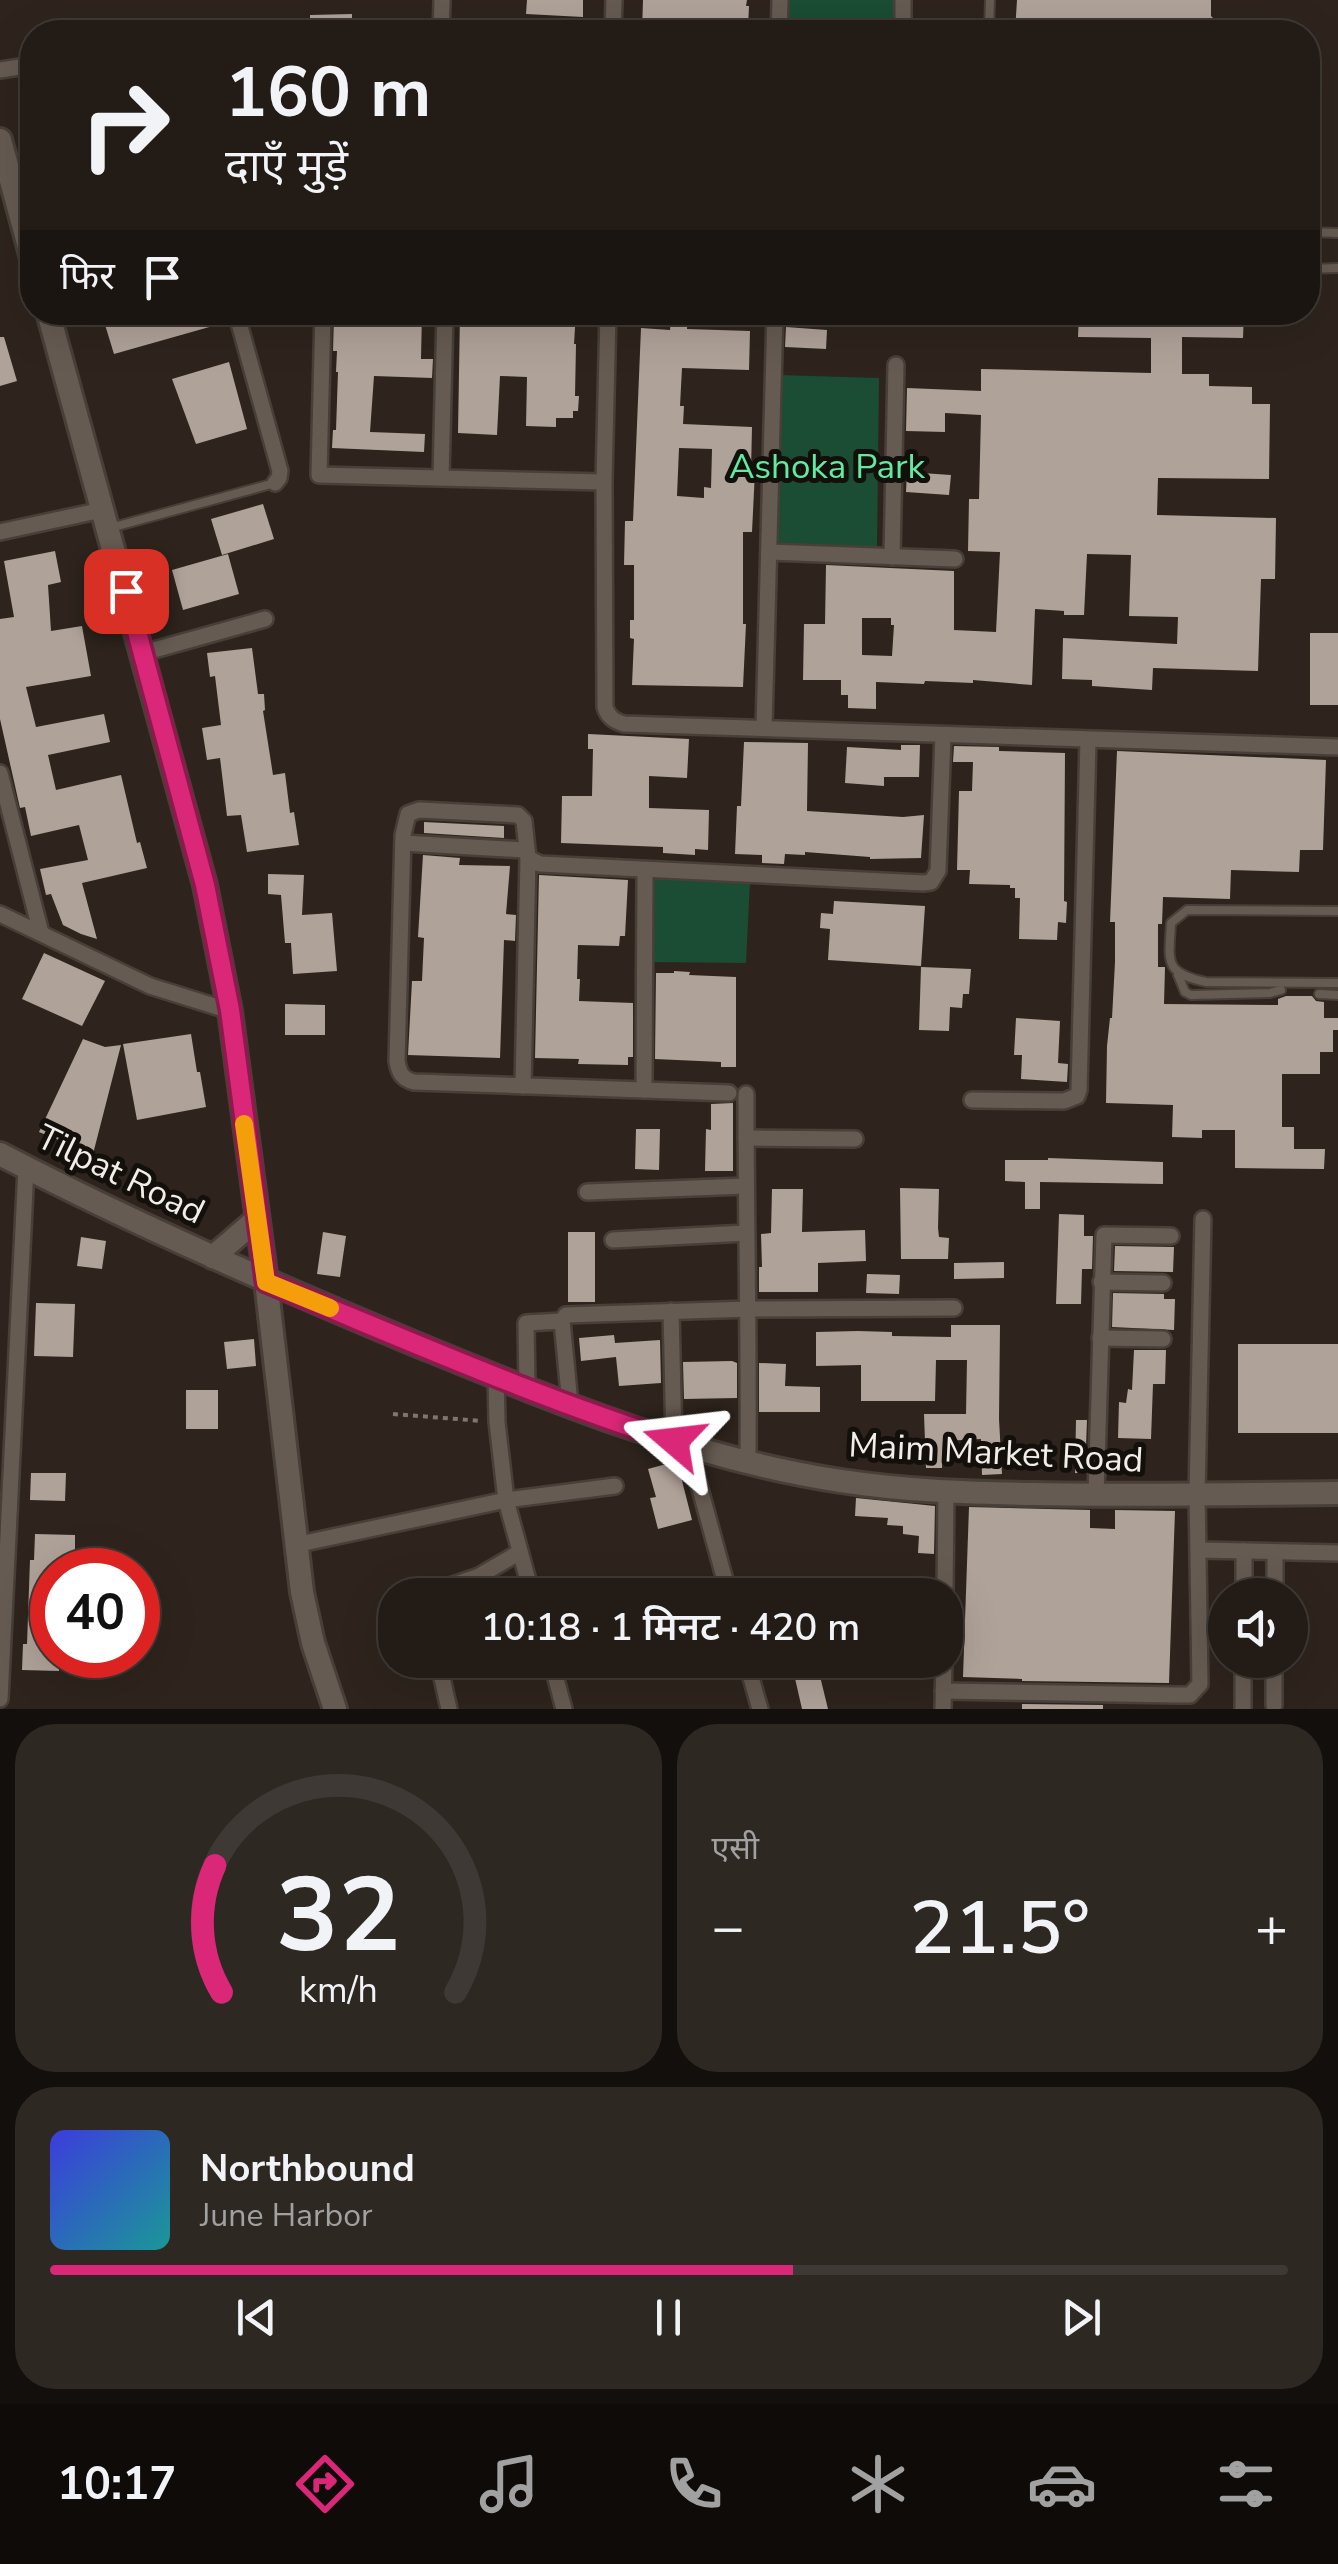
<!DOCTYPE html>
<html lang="hi">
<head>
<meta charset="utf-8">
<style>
  :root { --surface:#221b16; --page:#2e2823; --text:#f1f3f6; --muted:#a2a1a1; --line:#3f3935; --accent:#db2777 }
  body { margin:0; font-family:"Nunito Sans","Noto Sans Devanagari",sans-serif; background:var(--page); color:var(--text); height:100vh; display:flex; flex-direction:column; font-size:38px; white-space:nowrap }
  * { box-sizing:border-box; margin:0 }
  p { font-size:32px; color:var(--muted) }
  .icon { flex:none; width:55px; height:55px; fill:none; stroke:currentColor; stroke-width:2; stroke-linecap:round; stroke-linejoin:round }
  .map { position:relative; height:1709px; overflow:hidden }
  .panel { display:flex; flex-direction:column; gap:15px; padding:15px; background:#130f0c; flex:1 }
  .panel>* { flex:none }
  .hud { position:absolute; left:20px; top:20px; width:1300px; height:305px; border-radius:40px; box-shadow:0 10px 40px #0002,0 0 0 2px var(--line); background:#221b16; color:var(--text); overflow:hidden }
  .buttons { position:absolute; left:1208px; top:1578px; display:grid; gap:20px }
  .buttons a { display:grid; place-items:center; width:100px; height:100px; border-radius:50%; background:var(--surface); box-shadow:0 10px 40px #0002,0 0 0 2px var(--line); font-size:50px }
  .speed { position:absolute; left:30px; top:1548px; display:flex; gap:20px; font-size:50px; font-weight:700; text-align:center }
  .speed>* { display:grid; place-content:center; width:130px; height:130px; border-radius:50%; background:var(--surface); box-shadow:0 10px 40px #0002,0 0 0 2px var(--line); line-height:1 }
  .speed .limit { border:15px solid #d22; background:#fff; color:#111 }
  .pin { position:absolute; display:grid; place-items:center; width:85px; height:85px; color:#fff; margin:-42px; border-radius:20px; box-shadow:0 5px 15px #0006 }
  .me { position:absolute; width:110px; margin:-55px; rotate:287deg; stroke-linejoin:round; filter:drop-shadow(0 0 8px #0008) }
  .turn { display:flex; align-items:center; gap:35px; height:210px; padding:0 40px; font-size:45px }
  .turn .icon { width:130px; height:130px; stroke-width:2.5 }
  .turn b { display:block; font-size:70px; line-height:85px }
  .then { display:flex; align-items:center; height:95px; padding:0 40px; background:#0003; gap:20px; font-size:38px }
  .big { font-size:75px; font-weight:600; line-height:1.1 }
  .panel .tile { flex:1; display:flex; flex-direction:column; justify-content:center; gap:15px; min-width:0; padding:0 35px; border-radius:40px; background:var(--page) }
  .panel .dial { align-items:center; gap:0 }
  .dial svg { height:260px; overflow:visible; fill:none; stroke:var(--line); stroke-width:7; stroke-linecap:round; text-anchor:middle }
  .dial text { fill:var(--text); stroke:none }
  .song { display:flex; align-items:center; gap:30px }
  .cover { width:120px; height:120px; border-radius:15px; background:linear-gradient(135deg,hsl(240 70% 55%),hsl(180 70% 35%)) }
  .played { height:10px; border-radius:5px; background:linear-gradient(90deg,var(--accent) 60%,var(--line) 60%) }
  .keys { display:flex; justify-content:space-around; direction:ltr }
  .heat { display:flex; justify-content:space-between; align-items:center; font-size:55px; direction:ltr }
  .panel .tiles { flex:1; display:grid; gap:15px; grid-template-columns:1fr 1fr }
  .tile:last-child { grid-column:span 2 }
  .trip { position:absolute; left:378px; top:1578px; width:585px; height:100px; border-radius:40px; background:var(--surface); box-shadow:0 10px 40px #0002,0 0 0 2px var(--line); font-weight:600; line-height:100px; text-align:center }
  .menu { display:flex; height:160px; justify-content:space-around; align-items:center; background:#0e0b09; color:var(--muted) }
  .menu .icon { width:70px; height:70px }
  .menu .active { color:var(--accent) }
  .menu b { font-size:45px; color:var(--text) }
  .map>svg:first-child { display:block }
</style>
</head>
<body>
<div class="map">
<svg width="1338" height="1709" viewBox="0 0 1338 1709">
  <rect width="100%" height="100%" fill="#2e241d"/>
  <g fill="#1a4d33">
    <polygon points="789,0 893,0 893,32 788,32"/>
    <polygon points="777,375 879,378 877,549 780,547 777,532"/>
    <polygon points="655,879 750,881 746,963 652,962"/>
  </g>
  <g fill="#afa299" fill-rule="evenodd">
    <polygon points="527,0 583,0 583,17 526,14"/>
    <polygon points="643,0 747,0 746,6 749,6 748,28 740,28 740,32 642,32"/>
    <polygon points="1017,0 1211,0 1211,16 1227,32 1015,32"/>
    <polygon points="352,14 352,32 310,32 310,15"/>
    <polygon points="110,312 225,312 227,322 114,354 102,315"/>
    <polygon points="390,312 422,312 421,359 433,359 432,378 374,376 370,432 425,434 424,452 332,448 333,430 336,430 338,372 336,372 337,351 333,351 334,316 390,318"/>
    <polygon points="460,312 576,312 574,344 576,344 575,396 579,396 578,411 573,411 573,418 556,418 556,427 526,426 527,377 500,376 497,435 458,433"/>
    <path d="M1079,312H1244L1243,338L1182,337V374H1209V386L1252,387V404H1270L1269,479L1158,478L1157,515L1276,518L1275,579H1261L1258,671L1153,668L1152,690L1092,686V680L1062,679L1063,638L1177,644L1178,617L1129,616L1131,555L1087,554L1084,615H1064V611L1035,609L1032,685L973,680V683L925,681L924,684L876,682V709L848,708V695H841V680H803L804,624H825L826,565L954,571V630L996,632L1000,552L968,551L969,499H979L981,415L945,413V432L906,431L907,388L981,391V369L1151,373V338L1078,337ZM862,618H891V625H894L892,656L862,655Z"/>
    <path d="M671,317H688L687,329L750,331L749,370L682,368L680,406H684L683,424L752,427L751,470L755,471L752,532H743V624H746L743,687L632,685L634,639L630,638V620H634V565H624L625,521H633L641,328L670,330ZM679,448L712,449L711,488L704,487V498L677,496Z"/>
    <polygon points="786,327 827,330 826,349 785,347"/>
    <polygon points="0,337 4,337 17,381 0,386"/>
    <polygon points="229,362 247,429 196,444 172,379"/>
    <polygon points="907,472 951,475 949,495 906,492"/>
    <polygon points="263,504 274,539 222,555 211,519"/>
    <polygon points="55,551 61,582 48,585 51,631 82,626 91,676 26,687 36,727 104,714 110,742 48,755 56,790 121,775 137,843 140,842 147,868 82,883 97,939 81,934 63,925 51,894 46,895 40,869 88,860 79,825 31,836 25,807 20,808 0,719 0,619 14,617 4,561"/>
    <polygon points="228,554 239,594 183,610 172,570"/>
    <rect x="1310" y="633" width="28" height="72"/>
    <polygon points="252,648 258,694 264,694 265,710 263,711 273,775 285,773 290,813 294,812 299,845 247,852 241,815 227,816 220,758 207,760 202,728 221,725 215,676 210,677 207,653"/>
    <polygon points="588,734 689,739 687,778 649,776 649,808 709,810 708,850 695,849 695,855 663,853 663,847 561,843 562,796 592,796 593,749 588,749"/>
    <polygon points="744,742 808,743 807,811 903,817 924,815 921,858 870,859 870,857 805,852 805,855 785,854 784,864 762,863 762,855 735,854 737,806 741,806"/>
    <polygon points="901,745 920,745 919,777 884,777 884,786 845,783 847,747 901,750"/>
    <polygon points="954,746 999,747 999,751 1065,753 1064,901 1067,902 1066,923 1058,922 1057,940 1019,939 1020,898 1015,898 1015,888 1010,888 1010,885 969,884 970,870 957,870 959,791 972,791 973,762 953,762"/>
    <polygon points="1117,751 1326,760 1323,850 1300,850 1299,872 1231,870 1230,899 1163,897 1162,924 1158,924 1158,967 1165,967 1164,1004 1278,1005 1278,999 1286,996 1312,996 1316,1001 1324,1002 1324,1018 1338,1018 1338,1030 1333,1030 1333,1052 1320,1052 1320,1074 1282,1074 1282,1127 1294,1127 1294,1149 1325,1149 1324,1169 1235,1168 1235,1130 1202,1130 1202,1138 1172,1137 1173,1105 1106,1103 1107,1046 1110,1018 1112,1018 1115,962 1115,922 1110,922"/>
    <polygon points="424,822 504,826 504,838 424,833"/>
    <polygon points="423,855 460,858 459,865 510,866 506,914 516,915 515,941 504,940 500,1058 408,1055 412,981 422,981 424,938 418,937"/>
    <polygon points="268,874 304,875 302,915 332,913 337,971 293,974 291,943 285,943 281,895 268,894"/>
    <polygon points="539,875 628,880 625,936 620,936 619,946 578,945 577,979 580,979 579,1001 633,1003 633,1057 628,1057 628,1065 578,1064 579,1059 535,1058"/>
    <polygon points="834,901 925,906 921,966 828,960 830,929 820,928 821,913 833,914"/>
    <polygon points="44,953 105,981 82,1026 22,999"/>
    <polygon points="921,967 971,969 969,994 963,994 962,1008 950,1007 949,1031 919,1030"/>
    <polygon points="674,971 690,972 689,975 736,977 736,1067 721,1067 721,1062 655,1059 656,973 674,973"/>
    <polygon points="285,1004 325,1005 325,1035 285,1035"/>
    <polygon points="1016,1018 1060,1021 1058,1063 1068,1064 1067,1082 1021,1079 1022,1055 1014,1055"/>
    <polygon points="191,1034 197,1072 200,1072 206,1107 137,1120 123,1044"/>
    <polygon points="83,1039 105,1047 121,1045 93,1154 39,1132"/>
    <polygon points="733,1103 733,1171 705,1171 706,1129 711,1130 711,1104"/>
    <polygon points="636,1129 660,1129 659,1170 635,1169"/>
    <polygon points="1048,1158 1163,1162 1163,1184 1040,1182 1040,1209 1025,1209 1025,1182 1005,1181 1005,1160 1048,1160"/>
    <polygon points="900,1188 939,1189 938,1228 939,1237 949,1238 948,1259 901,1259"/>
    <polygon points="772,1189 803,1189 802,1232 865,1230 866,1261 818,1263 818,1292 759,1292 759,1267 762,1267 761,1234 771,1233"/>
    <polygon points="1059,1214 1084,1215 1084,1236 1093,1236 1092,1269 1082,1269 1081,1304 1056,1304"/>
    <polygon points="323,1232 346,1236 340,1277 317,1274"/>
    <rect x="568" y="1232" width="27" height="70"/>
    <polygon points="81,1237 106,1241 102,1269 77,1266"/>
    <polygon points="1115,1246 1174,1247 1173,1272 1114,1271"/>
    <polygon points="1004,1262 1004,1278 954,1279 954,1263"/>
    <polygon points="867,1274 900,1275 899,1294 866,1293"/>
    <polygon points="1113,1293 1164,1294 1164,1299 1175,1299 1174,1330 1112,1327"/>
    <polygon points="36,1303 75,1304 73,1357 34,1356"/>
    <polygon points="951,1325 1000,1325 999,1419 1002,1474 982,1475 981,1439 943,1441 942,1468 926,1468 924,1414 966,1414 967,1360 936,1360 935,1401 861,1401 861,1365 816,1366 816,1332 858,1331 892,1332 892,1336 951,1337"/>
    <polygon points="614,1335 615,1343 660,1340 661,1383 619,1386 616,1357 581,1361 579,1338"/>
    <polygon points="254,1339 256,1366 227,1369 224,1342"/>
    <rect x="1238" y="1344" width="100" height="89"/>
    <polygon points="1134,1350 1166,1350 1165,1384 1153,1384 1151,1439 1118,1438 1119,1402 1126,1403 1128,1389 1132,1390"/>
    <polygon points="732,1361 737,1363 737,1398 684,1399 683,1362"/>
    <polygon points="759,1363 786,1364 785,1386 820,1387 820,1412 759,1412"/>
    <rect x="186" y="1390" width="32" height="39"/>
    <polygon points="1076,1420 1087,1420 1085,1473 1075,1473"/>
    <polygon points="677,1461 692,1520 658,1529 650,1498 656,1497 648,1469"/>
    <polygon points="31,1473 66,1473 65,1501 30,1500"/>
    <polygon points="856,1498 935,1506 934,1554 918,1553 919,1536 903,1534 903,1526 887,1525 888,1518 855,1516"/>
    <polygon points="969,1507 1090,1510 1090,1528 1115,1529 1115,1510 1175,1511 1169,1683 1022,1681 1022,1679 963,1677"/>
    <polygon points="35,1534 75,1535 75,1559 67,1559 67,1570 52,1570 52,1655 59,1655 59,1671 22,1670 23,1644 27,1644 30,1560 34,1560"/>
    <polygon points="818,1668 828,1709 802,1709 794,1674"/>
    <polygon points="1022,1704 1103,1705 1103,1709 1022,1709"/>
  </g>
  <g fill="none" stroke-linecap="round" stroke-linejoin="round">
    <g stroke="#473f38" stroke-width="12">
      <g id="lane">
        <polyline points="989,32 990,0"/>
        <polyline points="1308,232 1338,233"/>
        <polyline points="1308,269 1338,268"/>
        <polyline points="52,321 81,312"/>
        <polyline points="110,528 275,483"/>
        <path d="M1338,911L1187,910L1171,923C1169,961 1163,973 1206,982L1338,983"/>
        <polyline points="1178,975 1185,992 1191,995 1270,993 1281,990"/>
        <polyline points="1319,994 1338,995"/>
      </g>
    </g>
    <g stroke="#473f38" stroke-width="20">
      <g id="street">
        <polyline points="441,32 442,0"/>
        <polyline points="613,32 614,0"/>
        <polyline points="779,32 780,0"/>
        <polyline points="903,32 903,0"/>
        <polyline points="0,70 32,65"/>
        <polyline points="236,312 280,471 279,478 275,483"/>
        <polyline points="323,312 319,475 604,482"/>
        <path d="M608,312L604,482L605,707C608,717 614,721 624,724L1338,747"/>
        <polyline points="441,478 445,312"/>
        <polyline points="0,532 102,510"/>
        <polyline points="769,552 955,559"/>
        <polyline points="892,557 896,365"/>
        <polyline points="143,653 265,619"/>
        <polyline points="764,728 775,312"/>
        <polyline points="0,773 41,933"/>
        <polyline points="403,843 525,850"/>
        <polyline points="0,914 150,986 230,1011"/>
        <polyline points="523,1086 528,858"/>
        <polyline points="644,1090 645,870"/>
        <path d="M729,1093L414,1082C402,1079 399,1073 397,1061L403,835L408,814L419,810L518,815L524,821L528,858L540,864L923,883L931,882L938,871L943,735"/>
        <path d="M746,1094C746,1217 749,1339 748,1462"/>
        <polyline points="972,1100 1064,1101 1077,1096 1079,1090 1088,740"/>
        <polyline points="746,1138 855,1139"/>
        <polyline points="587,1192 746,1186"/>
        <polyline points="613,1240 746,1233"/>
        <polyline points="1101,1282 1163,1283"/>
        <polyline points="671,1311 674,1441"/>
        <polyline points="1100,1338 1163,1339"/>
        <polyline points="496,1377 497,1422 506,1500 532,1595"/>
        <polyline points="527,1388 526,1323 562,1321"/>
        <polyline points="570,1404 562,1321 566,1315 749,1309 954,1308"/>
        <polyline points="688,1445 729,1595"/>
        <polyline points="1096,1495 1104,1235 1171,1236"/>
        <polyline points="295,1545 506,1500 615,1486"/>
        <polyline points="1199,1550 1338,1553"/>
        <polyline points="440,1595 444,1588 479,1576 520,1552"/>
        <polyline points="945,1595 946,1492"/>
        <polyline points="1244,1595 1244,1551"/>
        <polyline points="1275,1595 1275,1552"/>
        <polyline points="438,1660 449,1709"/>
        <polyline points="551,1660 564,1709"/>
        <polyline points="746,1660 760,1709"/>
        <polyline points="943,1691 1177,1695 1190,1695 1200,1684 1197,1494 1203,1219"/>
        <polyline points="0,1699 26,1168"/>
        <polyline points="1274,1705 1274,1660"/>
        <polyline points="943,1709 944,1660"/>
        <polyline points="1243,1709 1243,1660"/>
      </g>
    </g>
    <g stroke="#473f38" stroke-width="28">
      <g id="secondary">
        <polyline points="0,140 32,258"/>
        <polyline points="48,312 205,885 230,1011 266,1281 302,1592 313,1643 335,1709"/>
        <path d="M0,1154C136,1225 277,1286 418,1345C555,1401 694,1459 841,1481C906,1491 971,1493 1036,1494C1137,1496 1237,1494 1338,1493"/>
        <polyline points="213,1257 257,1219"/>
      </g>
    </g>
    <polyline stroke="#7f7670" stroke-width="4" stroke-dasharray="5 5" stroke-linecap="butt" points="393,1414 482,1421"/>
    <use href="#lane" stroke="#665b52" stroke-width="8"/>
    <use href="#street" stroke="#665b52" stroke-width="15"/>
    <use href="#secondary" stroke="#665b52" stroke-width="22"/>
  </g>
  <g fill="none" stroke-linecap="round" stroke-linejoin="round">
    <g stroke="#8e194d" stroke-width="25">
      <path id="route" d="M126,591L205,885L230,1010L266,1282C401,1337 535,1397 674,1441"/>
    </g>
    <use href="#route" stroke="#db2777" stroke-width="18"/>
    <polyline stroke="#f59e0b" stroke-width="18" points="244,1124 266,1282 330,1308"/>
  </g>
  <g text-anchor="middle" stroke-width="10" stroke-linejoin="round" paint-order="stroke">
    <g font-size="35" fill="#5feba3" stroke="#130f0b">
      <text x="827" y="478">Ashoka Park</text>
    </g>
    <g font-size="35" fill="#f3ede8" stroke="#130f0b">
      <text transform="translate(121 1174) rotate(26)" y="12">Tilpat Road</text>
      <text transform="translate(996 1452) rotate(3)" y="12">Maim Market Road</text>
    </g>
  </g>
</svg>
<div class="buttons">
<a><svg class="icon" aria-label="sound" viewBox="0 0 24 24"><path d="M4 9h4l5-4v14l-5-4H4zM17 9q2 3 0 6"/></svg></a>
</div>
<div class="speed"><div class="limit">40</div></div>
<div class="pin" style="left:126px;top:591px;background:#d93025"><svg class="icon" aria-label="arrive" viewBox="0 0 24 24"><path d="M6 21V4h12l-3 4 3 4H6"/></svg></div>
<svg class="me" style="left:674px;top:1441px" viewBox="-20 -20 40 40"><path d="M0-17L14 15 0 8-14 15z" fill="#db2777" stroke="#fff" stroke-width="4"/></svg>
<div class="trip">10:18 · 1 मिनट · 420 m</div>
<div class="hud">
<div class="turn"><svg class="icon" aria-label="right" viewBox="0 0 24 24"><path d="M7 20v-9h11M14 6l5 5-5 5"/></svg><div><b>160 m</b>दाएँ मुड़ें</div></div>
<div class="then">फिर<svg class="icon" aria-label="arrive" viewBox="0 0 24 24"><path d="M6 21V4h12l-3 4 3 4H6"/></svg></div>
</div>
</div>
<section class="panel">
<div class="tiles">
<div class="tile dial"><svg viewBox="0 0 100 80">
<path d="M14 69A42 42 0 1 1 86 69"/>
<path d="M14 69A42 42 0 0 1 12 30" stroke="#db2777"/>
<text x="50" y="56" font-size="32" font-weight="700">32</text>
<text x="50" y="72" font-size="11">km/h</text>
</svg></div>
<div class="tile"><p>एसी</p>
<div class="heat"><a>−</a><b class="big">21.5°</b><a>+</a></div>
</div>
<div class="tile">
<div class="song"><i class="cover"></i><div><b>Northbound</b><p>June Harbor</p></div></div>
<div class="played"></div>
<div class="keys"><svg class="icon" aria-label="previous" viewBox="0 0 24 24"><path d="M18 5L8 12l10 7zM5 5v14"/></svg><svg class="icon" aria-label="pause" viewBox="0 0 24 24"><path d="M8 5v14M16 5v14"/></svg><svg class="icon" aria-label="next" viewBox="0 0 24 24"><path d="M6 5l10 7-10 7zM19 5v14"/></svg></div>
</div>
</div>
</section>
<nav class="menu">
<b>10:17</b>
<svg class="icon active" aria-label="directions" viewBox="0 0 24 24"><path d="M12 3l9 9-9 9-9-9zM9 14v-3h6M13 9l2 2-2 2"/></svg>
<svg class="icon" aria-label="music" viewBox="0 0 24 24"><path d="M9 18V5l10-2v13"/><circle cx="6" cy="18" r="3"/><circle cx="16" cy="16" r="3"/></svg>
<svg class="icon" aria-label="phone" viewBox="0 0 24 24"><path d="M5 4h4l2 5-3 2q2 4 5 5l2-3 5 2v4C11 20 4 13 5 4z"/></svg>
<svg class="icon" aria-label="climate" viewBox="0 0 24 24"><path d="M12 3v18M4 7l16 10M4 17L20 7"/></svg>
<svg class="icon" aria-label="car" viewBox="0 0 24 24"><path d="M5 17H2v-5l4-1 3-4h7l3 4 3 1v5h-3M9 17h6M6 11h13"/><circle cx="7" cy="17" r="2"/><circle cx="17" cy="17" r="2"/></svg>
<svg class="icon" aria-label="filters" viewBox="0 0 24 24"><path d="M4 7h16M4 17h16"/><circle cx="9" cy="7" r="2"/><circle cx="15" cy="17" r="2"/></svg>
</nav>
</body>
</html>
